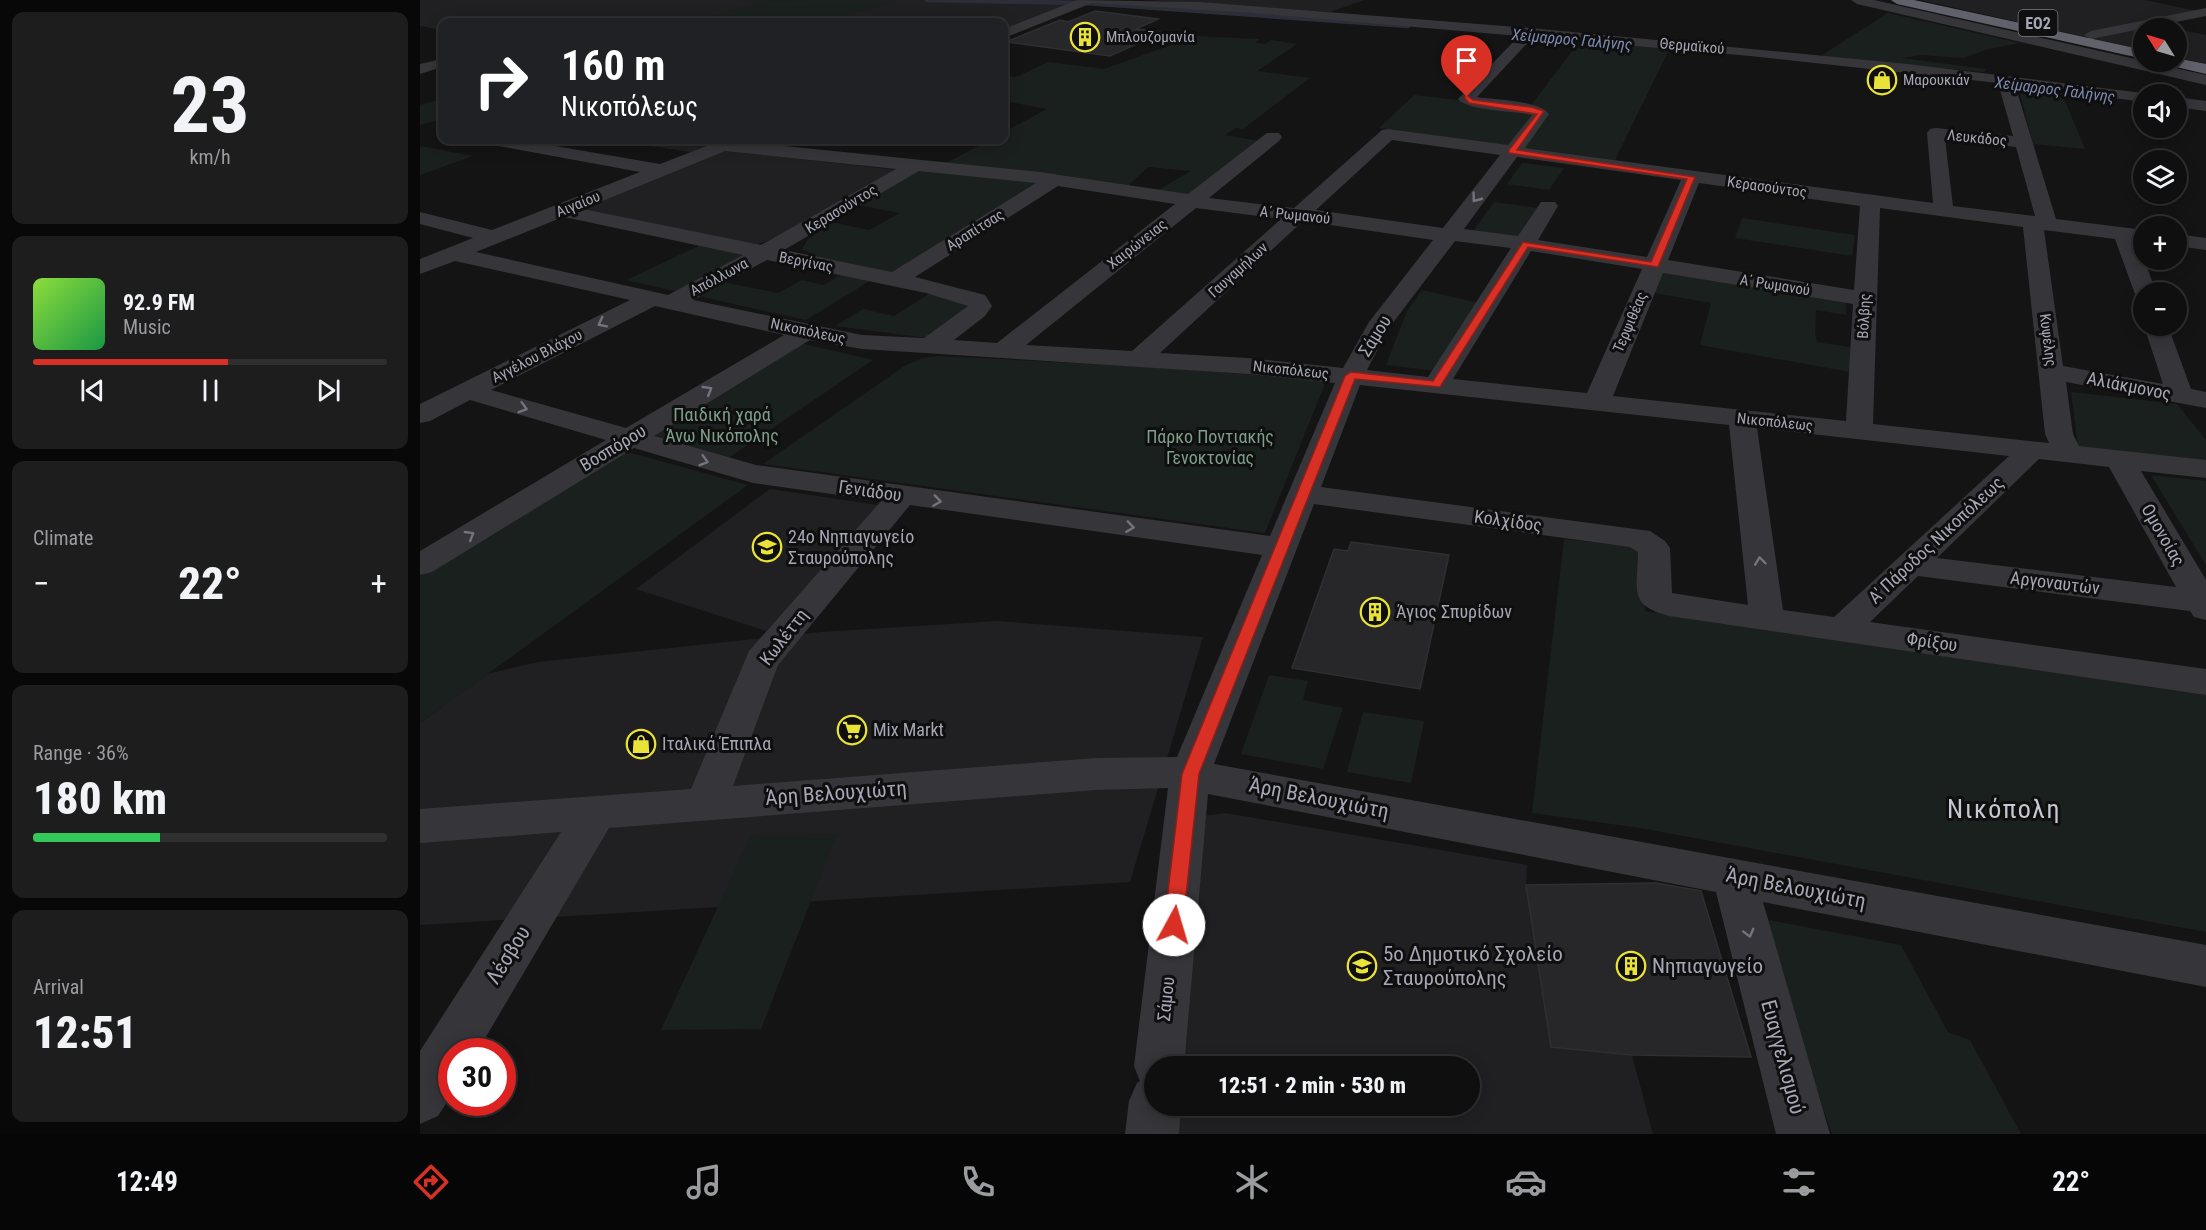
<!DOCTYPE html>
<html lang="en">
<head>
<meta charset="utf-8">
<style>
  :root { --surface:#0f0f10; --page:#1d1d1e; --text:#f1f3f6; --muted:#9b9c9f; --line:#2f2f30; --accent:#d93025 }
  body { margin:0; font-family:"Roboto Condensed",sans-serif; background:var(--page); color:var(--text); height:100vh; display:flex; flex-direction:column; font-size:22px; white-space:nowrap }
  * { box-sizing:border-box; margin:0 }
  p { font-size:20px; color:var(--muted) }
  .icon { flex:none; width:33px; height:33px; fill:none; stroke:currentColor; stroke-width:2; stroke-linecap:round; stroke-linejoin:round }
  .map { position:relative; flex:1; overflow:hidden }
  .panel { display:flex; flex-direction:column; gap:12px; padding:12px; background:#080809; width:420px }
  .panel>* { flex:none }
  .guide { position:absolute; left:18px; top:18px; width:570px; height:126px; border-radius:12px; box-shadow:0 3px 15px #0003,0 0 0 2px var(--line); background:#202124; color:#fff; overflow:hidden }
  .needle { width:39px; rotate:307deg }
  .tools { position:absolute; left:1713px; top:18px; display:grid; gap:12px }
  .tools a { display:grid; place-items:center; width:54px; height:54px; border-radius:50%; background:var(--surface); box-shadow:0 3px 15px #0003,0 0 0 2px var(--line); font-size:30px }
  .speed { position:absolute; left:18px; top:1038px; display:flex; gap:12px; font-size:30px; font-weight:700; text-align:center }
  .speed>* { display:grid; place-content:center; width:78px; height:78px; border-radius:50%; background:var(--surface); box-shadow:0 3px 15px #0003,0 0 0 2px var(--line); line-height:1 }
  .speed .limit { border:9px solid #d22; background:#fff; color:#111 }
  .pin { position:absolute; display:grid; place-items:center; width:51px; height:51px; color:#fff; margin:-62px -26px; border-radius:50% 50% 50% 0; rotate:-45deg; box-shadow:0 0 6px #0007 }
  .pin .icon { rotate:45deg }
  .me { position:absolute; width:66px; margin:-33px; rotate:6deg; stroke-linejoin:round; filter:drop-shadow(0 0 4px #0008) }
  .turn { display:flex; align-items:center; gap:21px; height:126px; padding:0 24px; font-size:27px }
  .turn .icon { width:78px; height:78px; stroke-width:2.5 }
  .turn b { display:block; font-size:42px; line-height:51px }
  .big { font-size:45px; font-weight:800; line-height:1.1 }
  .panel .tile { flex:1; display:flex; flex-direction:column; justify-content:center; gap:9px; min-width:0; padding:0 21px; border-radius:12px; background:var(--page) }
  .panel .dial { align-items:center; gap:0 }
  .dial b { font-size:78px; line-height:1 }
  .song { display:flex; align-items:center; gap:18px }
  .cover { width:72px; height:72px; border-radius:9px; background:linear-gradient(135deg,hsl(90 70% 55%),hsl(140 70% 35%)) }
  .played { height:6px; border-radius:3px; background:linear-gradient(90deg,var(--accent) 55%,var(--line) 55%) }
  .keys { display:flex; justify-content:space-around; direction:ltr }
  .heat { display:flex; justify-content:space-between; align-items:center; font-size:33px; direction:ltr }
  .charge { height:9px; border-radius:4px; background:linear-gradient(90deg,#34c759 36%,var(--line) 0) }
  .trip { position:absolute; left:724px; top:1056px; width:336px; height:60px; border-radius:30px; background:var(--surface); box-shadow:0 3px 15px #0003,0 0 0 2px var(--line); font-weight:800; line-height:60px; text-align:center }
  .tab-bar { display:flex; height:96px; justify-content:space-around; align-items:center; background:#060606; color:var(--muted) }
  .tab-bar .icon { width:42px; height:42px }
  .tab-bar .current { color:var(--accent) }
  .tab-bar b { font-size:27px; color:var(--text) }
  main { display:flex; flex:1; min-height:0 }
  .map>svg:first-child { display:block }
</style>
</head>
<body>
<main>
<section class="panel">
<div class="tile dial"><b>23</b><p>km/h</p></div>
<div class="tile">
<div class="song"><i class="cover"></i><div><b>92.9 FM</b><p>Music</p></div></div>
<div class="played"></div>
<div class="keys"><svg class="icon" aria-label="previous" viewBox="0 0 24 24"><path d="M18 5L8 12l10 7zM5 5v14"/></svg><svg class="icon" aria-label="pause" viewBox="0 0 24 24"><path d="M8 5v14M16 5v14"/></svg><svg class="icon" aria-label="next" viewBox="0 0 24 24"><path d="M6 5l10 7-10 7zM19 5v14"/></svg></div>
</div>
<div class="tile"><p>Climate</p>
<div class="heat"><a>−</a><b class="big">22°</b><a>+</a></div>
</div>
<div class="tile"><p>Range · 36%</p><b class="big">180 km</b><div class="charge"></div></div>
<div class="tile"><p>Arrival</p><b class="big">12:51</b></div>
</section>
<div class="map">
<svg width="1786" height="1134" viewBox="0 0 1786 1134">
  <rect width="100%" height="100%" fill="#141415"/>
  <g fill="#202022">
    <polygon points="0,0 657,0 584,30 584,22 22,22 22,30 0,26"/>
    <polygon points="726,0 945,0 910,12"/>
    <polygon points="1500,0 1725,0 1777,11 1722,22 1753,28 1724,28 1723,50"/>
    <polygon points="1757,29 1786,35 1786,64 1757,57"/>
    <polygon points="190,140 319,140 284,154"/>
    <polygon points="301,150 477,170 370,233 336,245 154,208"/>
    <polygon points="350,489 458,505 346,631 216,589"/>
    <polygon points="578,621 783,637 710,882 0,925 0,723 67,674 118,662 401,632"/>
    <polygon points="806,813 1107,865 1106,885 1131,1046 1212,1055 1233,1134 749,1134 752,1106 1050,1106 1050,1066 756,1066 780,816"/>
  </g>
  <g fill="#1a201d">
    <polygon points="345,0 476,1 409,22 273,22"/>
    <polygon points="1468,13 1600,43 1568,49 1544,58 1501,55 1482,58 1566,69 1564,72 1399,57"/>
    <polygon points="776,36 839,39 835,43 845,44 851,40 877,44 837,71 890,78 823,129 816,128 805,135 840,141 771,195 738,190 771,171 728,167 708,186 635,174 472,274 401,259 382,249 389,238 411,222 449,230 480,213 439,205 509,162 524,164 570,140 584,140 584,132 627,109 584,101 584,75 596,77 628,62 684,69"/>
    <polygon points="1162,38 1251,46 1195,160 959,128 994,95 1109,108"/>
    <polygon points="1597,82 1640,89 1665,149 1613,144"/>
    <polygon points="22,99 22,119 0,125 0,105"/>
    <polygon points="0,146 53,156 0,175"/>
    <polygon points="1102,163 1144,168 1129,190 1087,184"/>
    <polygon points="1074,202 1118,208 1098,238 1053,231"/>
    <polygon points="1322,218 1435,235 1432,256 1315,238"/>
    <polygon points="283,244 333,254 288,279 358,293 382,280 403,285 425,273 453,279 386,320 206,280"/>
    <polygon points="1237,272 1426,302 1426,315 1396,310 1395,333 1397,342 1430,347 1430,372 1280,345 1291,303 1228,292"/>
    <polygon points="1002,290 1059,303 1017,371 966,365 987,311"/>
    <polygon points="512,292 547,302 548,307 508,338 415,326 443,309 474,316"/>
    <polygon points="376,342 453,360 307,459 224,437"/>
    <polygon points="519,356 750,368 906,381 845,533 343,464 486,365 503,358"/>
    <polygon points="1651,392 1757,404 1786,440 1786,464 1659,453"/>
    <polygon points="204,451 328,485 0,723 0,576"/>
    <polygon points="1731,475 1786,481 1786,565"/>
    <polygon points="1144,539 1224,548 1225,611 1786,695 1786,932 1220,828 1112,813"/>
    <polygon points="849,675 888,681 883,700 923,708 903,769 821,754"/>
    <polygon points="943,712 1004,721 991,783 927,772"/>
    <polygon points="417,834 341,1029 241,1030 331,835"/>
    <polygon points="1338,918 1481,945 1528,1032 1550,1040 1601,1134 1412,1134"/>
  </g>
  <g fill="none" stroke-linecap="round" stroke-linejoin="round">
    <polyline stroke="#2b2e38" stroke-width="4.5" points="507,0 665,3 988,26"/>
  </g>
  <g fill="#272729" stroke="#2f2e31" stroke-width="1.5">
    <polygon points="675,11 738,19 716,29 743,32 690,56 586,42 640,20 648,22"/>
    <polygon points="931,542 1029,555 1000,689 872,668 914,549 928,551"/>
    <polygon points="1236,883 1281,891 1331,1057 1212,1055 1131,1047 1106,885"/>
  </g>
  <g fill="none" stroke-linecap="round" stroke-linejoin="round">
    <g fill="#36353a" fill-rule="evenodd">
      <path d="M657,0L780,2L1110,28L1488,64L1730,94H1724V102L1595,85L1636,219L1724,230V242H1718L1736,292H1724V299L1716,297L1695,239L1624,230L1643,366L1743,384L1724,326H1748L1771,389L1786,392V408L1646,382L1653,434L1659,446L1786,460V478L1721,471L1786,580V620L1774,617L1770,611L1498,576L1450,622L1786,669V695L1249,616C1207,605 1218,590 1218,552L1210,547L894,504L794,764L1786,945V987L1343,902L1410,1134H1356L1296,892L788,794L764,1066H735V1106H761L759,1134H705L709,1101L717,1083L720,1081L714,1066L748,788L676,790L189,828L57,1052H32V1094L18,1116L0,1124V1051L141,832L0,843V809L271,789L329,651L461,501L333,483L214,448L12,572L0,575V551L186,440L50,400L10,421L0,423V404L210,300L35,261L0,274V259L53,238L0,224V212L72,230L220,172L73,145L67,144L64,140H100L240,164L302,140H325L324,142L620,172L768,194L847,133H859L862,137L859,141L789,198L874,208L962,130L968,129L1088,145L1112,115C1095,111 1048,111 1038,99L1099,36L832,13L672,3L584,38V29ZM1113,37L1330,56L1578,83L1593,136L1516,128L1510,129L1507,133L1513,203L1105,148L1129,114C1119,100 1075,100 1057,97ZM1525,139L1596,147L1615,216L1533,206ZM972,140L1080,155L1023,228L896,210ZM305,151L476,169L341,245L163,209ZM1097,157L1261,180L1227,257L1118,240L1138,206L1135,202H1121L1098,236L1044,229ZM499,171L616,183L472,272L364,250ZM1279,183L1440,206L1434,290L1248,260ZM638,186L755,204L577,343L534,340L565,316L572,306L565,295L495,277ZM776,208L861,219L712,351L606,345ZM1460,208L1603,227L1625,434L1629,443L1453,424ZM143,217H144L323,255L248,295L56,252ZM883,221L1013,240L949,322L923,368L828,358L740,353ZM1035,241L1091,248L1008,377L947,370L969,328ZM1111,251L1222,269L1167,393L1033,379ZM347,260L506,293L548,306L504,338L442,335L273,300ZM1243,273L1433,304L1426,421L1193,396ZM235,306L364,335L206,428L71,390ZM390,340L442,349L828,374L915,383L850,536L336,465L234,436ZM940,385L1309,425L1328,605L1252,593L1250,548L1245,541L1230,531L901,487ZM1337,428L1589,456L1414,617L1363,610ZM1619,459L1689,467L1756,587L1517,558ZM490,505L842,555L757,757L676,758L313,786L358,665Z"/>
      <polygon points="1431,0 1454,0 1786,75 1786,85 1437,4"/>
      <polygon points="1786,8 1786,16 1671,39 1664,35 1671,31"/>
      <polygon points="22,59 22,67 0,74 0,64"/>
      <polygon points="1756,97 1786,101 1786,111 1756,107"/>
      <polygon points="1756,234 1786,238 1786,250 1756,246"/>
    </g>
    <g fill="#61616b" fill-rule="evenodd">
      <polygon points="1471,0 1494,0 1724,50 1724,59 1477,4"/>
      <polygon points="1756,58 1786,64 1786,74 1748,65 1746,62 1756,62"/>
    </g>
  </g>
  <defs><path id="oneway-chevron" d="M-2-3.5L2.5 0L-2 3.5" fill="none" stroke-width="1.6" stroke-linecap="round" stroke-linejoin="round" transform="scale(1.5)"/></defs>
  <g stroke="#74737e">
    <use href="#oneway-chevron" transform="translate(1056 198) rotate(127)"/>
    <use href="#oneway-chevron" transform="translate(182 323) rotate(153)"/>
    <use href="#oneway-chevron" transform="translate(288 390) rotate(-31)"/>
    <use href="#oneway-chevron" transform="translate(103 408) rotate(16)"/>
    <use href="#oneway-chevron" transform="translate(284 461) rotate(16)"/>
    <use href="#oneway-chevron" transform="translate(517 501) rotate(8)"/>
    <use href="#oneway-chevron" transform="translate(710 527) rotate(8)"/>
    <use href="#oneway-chevron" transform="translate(50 535) rotate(-31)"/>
    <use href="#oneway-chevron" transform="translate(1340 561) rotate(-97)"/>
    <use href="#oneway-chevron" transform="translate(1329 933) rotate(75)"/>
  </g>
  <polygon fill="#d93025" stroke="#8d1f18" stroke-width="1.5" points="1047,95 1053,100 1111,107 1124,111 1097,150 1275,177 1238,267 1108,247 1020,387 935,379 779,774 763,925 761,931 754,934 747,931 744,925 762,774 925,376 931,372 1013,381 1103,242 1231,262 1267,179 1089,153 1089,150 1117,114 1049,103 1044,97"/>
  <defs>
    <g id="building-ring" transform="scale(1.5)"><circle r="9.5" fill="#0f0f10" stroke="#e9e238" stroke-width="1.5"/><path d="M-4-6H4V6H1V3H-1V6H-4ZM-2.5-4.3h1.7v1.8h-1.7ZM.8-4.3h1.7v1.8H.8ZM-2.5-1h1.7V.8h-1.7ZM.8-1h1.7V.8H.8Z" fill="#e9e238"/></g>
    <g id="shop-ring" transform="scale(1.5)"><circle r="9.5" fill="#0f0f10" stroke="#e9e238" stroke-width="1.5"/><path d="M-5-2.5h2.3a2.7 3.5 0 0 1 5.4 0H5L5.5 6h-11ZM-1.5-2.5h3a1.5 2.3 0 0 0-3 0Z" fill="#e9e238"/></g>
    <g id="school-ring" transform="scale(1.5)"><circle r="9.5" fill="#0f0f10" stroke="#e9e238" stroke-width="1.5"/><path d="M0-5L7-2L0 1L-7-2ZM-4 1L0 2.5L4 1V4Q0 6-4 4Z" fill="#e9e238"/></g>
    <g id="supermarket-ring" transform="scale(1.5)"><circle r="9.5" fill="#0f0f10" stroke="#e9e238" stroke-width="1.5"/><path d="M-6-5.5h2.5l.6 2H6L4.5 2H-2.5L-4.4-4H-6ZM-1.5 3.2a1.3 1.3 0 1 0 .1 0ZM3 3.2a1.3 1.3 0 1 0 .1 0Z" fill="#e9e238"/></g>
  </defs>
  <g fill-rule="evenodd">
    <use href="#building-ring" x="665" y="37"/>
    <use href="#shop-ring" x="1462" y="80"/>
    <use href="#school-ring" x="347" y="547"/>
    <use href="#building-ring" x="955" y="612"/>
    <use href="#supermarket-ring" x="432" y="730"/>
    <use href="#shop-ring" x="221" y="744"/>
    <use href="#school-ring" x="942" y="966"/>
    <use href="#building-ring" x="1211" y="966"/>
  </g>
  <g text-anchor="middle" stroke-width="6" stroke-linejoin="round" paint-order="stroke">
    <g font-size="15" fill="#a6a6b5" stroke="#0f0f10" text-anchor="start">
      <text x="686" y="42">Μπλουζομανία</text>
      <text x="1483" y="85">Μαρουκιάν</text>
    </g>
    <g font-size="15" fill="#a6a6b5" stroke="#0f0f10">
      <text transform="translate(1272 46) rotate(5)" y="5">Θερμαϊκού</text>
      <text transform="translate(1557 138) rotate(6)" y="5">Λευκάδος</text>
      <text transform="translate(1347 187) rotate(8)" y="5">Κερασούντος</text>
      <text transform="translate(158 204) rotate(-22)" y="5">Αιγαίου</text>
      <text transform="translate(421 209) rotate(-31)" y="5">Κερασούντος</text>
      <text transform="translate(875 215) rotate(6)" y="5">Α΄ Ρωμανού</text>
      <text transform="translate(555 230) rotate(-32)" y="5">Αραπίτσας</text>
      <text transform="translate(717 244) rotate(-38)" y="5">Χαιρώνειας</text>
      <text transform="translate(386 262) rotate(11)" y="5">Βεργίνας</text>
      <text transform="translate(818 270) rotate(-42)" y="5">Γαυγαμήλων</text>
      <text transform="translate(299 277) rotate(-28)" y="5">Απόλλωνα</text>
      <text transform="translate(1355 285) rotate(9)" y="5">Α΄ Ρωμανού</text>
      <text transform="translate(1444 316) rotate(-87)" y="5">Βόλβης</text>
      <text transform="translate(1210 322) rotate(-67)" y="5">Τερψιθέας</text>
      <text transform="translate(388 331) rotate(12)" y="5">Νικοπόλεως</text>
      <text transform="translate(1628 340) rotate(83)" y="5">Κυψέλης</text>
      <text transform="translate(117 356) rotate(-27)" y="5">Αγγέλου Βλάχου</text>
      <text transform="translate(871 370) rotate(6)" y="5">Νικοπόλεως</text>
      <text transform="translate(1355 422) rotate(6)" y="5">Νικοπόλεως</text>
    </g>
    <rect fill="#0f0f10" stroke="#797984" stroke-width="1.5" x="1598.5" y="10" width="39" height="26" rx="4.5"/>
    <g font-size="16" font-weight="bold" fill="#a6a6b5">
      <text x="1618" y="29">ΕΟ2</text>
    </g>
    <g font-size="16" font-style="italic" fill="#7e8aaf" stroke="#0f0f10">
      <text transform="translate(1152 39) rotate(5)" y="6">Χείμαρρος Γαλήνης</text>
      <text transform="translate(1635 89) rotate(7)" y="6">Χείμαρρος Γαλήνης</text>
    </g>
    <g font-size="18" fill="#a6a6b5" stroke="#0f0f10">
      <text transform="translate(955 336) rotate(-58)" y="6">Σάμου</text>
      <text transform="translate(1709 386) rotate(11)" y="6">Αλιάκμονος</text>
      <text transform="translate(193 448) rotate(-31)" y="6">Βοσπόρου</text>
      <text transform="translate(450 491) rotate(8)" y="6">Γενιάδου</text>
      <text transform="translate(1088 521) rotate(8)" y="6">Κολχίδος</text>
      <text transform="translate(1743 535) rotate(60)" y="6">Ομονοίας</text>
      <text transform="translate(1516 540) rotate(-43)" y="6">Α' Πάροδος Νικοπόλεως</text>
      <text transform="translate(1635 583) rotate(7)" y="6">Αργοναυτών</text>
      <text transform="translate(364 637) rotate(-52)" y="6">Κωλέττη</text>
      <text transform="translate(1512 642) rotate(8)" y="6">Φρίξου</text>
      <text transform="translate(746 999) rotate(-84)" y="6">Σάμου</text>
    </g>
    <g font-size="18" fill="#7e9f8a" stroke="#0f0f10">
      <text x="302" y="421">Παιδική χαρά<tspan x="302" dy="21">Άνω Νικόπολης</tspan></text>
      <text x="790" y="443">Πάρκο Ποντιακής<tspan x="790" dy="21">Γενοκτονίας</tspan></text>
    </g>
    <g font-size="18" fill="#a6a6b5" stroke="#0f0f10" text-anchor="start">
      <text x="368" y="543">24ο Νηπιαγωγείο<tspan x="368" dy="21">Σταυρούπολης</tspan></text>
      <text x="976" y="618">Άγιος Σπυρίδων</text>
      <text x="453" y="736">Mix Markt</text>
      <text x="242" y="750">Ιταλικά Έπιπλα</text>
    </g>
    <g font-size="21" fill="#a6a6b5" stroke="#0f0f10">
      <text transform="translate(416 793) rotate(-4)" y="7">Άρη Βελουχιώτη</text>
      <text transform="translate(899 798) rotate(11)" y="7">Άρη Βελουχιώτη</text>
      <text transform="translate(1376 888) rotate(11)" y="7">Άρη Βελουχιώτη</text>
      <text transform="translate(88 955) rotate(-58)" y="7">Λέσβου</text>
      <text transform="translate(1363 1057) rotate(75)" y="7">Ευαγγελισμού</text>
    </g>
    <g font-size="21" fill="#a6a6b5" stroke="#0f0f10" text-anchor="start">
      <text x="963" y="961">5ο Δημοτικό Σχολείο<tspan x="963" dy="24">Σταυρούπολης</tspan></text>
      <text x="1232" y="973">Νηπιαγωγείο</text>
    </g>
    <g font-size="26" letter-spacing="1.5" fill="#c7c7d1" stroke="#0f0f10">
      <text x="1584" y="818">Νικόπολη</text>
    </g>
  </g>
</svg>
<div class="tools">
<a><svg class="needle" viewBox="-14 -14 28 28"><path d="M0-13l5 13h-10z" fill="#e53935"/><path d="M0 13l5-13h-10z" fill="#9b9c9f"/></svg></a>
<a><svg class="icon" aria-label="sound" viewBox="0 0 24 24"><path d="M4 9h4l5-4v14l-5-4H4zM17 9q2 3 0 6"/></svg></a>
<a><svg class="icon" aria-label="layers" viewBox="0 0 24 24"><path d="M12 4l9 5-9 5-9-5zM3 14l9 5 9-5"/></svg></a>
<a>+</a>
<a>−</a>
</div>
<div class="speed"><div class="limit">30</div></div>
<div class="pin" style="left:1047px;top:97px;background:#d93025"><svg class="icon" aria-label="arrive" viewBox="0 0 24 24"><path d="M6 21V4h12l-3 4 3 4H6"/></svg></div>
<svg class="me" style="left:754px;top:925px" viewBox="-20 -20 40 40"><circle r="19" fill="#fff"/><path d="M0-13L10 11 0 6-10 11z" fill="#d93025"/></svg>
<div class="trip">12:51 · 2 min · 530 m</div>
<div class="guide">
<div class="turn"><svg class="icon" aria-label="right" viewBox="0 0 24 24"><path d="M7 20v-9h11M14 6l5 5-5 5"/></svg><div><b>160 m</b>Νικοπόλεως</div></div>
</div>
</div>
</main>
<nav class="tab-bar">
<b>12:49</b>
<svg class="icon current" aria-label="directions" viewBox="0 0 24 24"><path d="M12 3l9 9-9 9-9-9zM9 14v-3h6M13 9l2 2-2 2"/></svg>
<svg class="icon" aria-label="music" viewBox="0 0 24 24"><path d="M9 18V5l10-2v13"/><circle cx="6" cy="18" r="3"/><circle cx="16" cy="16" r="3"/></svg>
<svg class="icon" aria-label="phone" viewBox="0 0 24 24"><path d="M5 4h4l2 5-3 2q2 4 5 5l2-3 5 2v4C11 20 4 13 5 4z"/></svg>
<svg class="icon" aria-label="climate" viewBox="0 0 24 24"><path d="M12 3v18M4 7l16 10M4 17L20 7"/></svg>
<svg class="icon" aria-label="car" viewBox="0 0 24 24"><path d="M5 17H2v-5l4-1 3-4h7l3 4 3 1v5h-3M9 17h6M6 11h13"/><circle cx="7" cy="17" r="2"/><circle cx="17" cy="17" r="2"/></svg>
<svg class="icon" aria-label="filters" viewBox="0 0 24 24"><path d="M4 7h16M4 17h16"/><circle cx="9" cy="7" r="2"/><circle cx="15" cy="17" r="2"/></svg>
<b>22°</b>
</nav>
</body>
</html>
